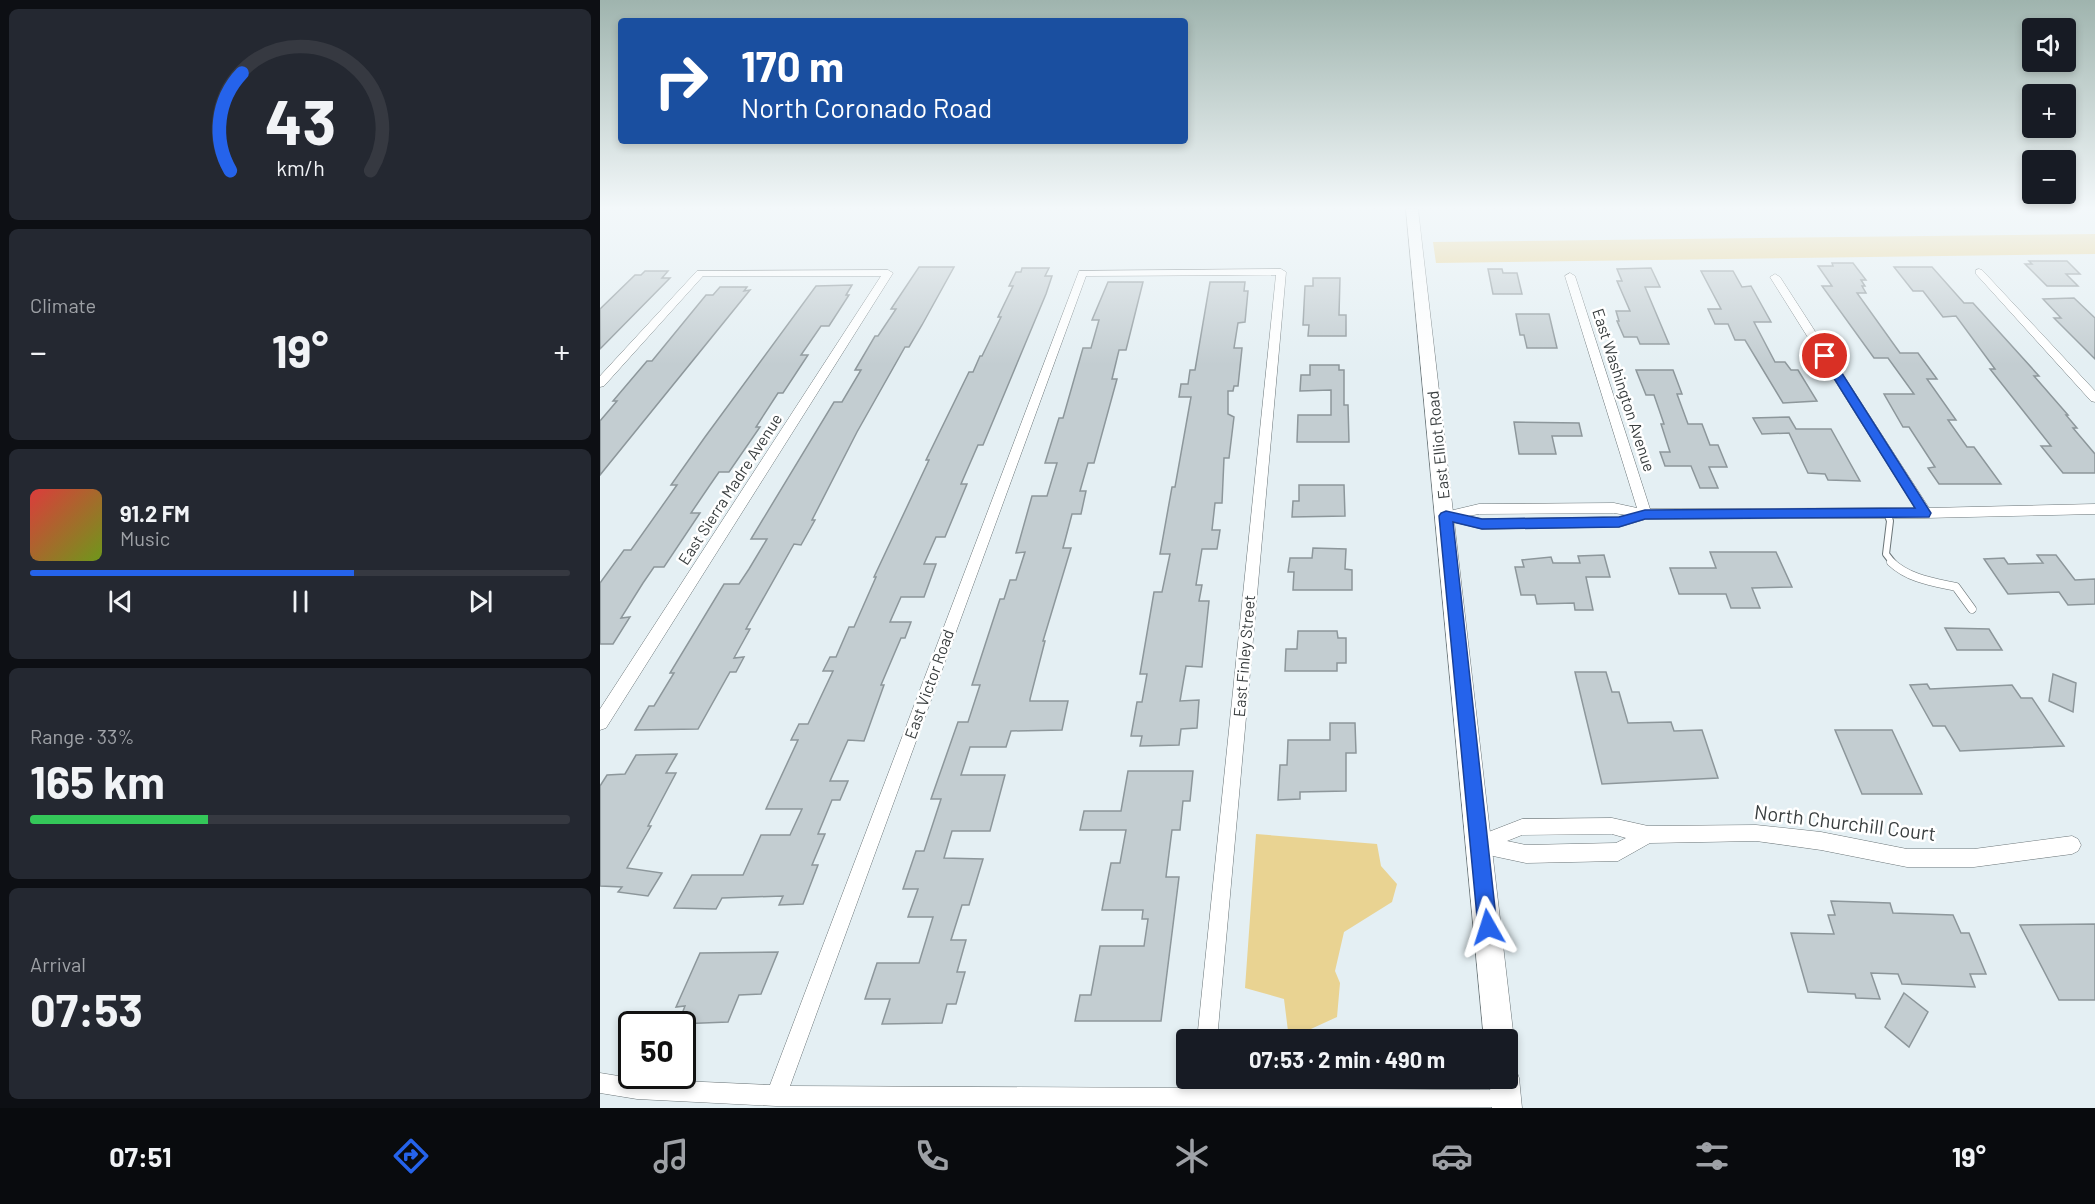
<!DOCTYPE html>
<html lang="en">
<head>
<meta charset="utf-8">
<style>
  :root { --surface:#171b24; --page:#242831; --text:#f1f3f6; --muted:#9ea1a6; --line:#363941; --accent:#2563eb }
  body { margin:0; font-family:Barlow,sans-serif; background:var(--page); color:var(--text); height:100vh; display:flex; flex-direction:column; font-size:22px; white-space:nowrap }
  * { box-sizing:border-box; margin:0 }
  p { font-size:20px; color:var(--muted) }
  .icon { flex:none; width:33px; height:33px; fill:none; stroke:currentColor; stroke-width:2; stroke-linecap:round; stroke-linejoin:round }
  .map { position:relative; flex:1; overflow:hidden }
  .drawer { display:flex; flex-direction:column; gap:9px; padding:9px; background:#0d0f14; width:600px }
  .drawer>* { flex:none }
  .top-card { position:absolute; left:18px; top:18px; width:570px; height:126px; border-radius:6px; box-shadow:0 3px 9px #0003; background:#1a4fa0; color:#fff; overflow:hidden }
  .fabs { position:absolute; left:1422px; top:18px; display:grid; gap:12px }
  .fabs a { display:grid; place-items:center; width:54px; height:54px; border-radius:6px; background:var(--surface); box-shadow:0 3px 9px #0003; font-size:30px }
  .speed { position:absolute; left:18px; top:1011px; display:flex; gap:12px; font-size:30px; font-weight:700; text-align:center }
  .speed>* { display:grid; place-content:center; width:78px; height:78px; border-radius:50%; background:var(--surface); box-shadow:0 3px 9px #0003; line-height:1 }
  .speed .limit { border:3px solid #111; border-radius:9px; background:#fff; color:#111 }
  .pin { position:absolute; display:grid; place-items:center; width:51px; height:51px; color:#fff; margin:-26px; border:3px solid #fff; border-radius:50%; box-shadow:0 2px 6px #0007 }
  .me { position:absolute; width:66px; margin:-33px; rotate:354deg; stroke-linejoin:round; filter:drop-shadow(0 0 4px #0008) }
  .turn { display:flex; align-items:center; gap:21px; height:126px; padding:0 24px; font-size:27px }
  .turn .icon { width:78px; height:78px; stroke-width:2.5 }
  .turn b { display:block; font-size:42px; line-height:51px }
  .big { font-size:45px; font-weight:700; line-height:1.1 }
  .drawer .tile { flex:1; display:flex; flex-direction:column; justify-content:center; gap:9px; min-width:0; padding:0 21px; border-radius:9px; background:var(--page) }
  .drawer .dial { align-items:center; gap:0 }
  .dial svg { height:156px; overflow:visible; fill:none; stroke:var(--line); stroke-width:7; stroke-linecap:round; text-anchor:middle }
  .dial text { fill:var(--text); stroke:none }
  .song { display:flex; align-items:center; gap:18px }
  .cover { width:72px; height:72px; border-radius:9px; background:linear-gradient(135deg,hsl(0 70% 55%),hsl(80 70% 35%)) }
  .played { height:6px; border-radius:3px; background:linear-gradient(90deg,var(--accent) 60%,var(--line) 60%) }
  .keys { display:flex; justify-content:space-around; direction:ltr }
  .heat { display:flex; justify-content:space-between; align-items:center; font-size:33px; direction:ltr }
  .charge { height:9px; border-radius:4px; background:linear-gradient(90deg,#34c759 33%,var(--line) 0) }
  .trip { position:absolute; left:576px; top:1029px; width:342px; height:60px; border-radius:6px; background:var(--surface); box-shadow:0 3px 9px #0003; font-weight:700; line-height:60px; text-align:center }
  .tab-bar { display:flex; height:96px; justify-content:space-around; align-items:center; background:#090b0e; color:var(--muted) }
  .tab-bar .icon { width:42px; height:42px }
  .tab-bar .on { color:var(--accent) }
  .tab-bar b { font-size:27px; color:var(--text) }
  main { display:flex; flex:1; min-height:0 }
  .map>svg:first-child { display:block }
</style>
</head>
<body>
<main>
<section class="drawer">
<div class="tile dial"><svg viewBox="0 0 100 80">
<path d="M14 69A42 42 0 1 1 86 69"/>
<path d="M14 69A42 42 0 0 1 20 19" stroke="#2563eb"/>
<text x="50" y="56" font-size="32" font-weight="700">43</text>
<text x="50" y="72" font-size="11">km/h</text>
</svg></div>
<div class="tile"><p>Climate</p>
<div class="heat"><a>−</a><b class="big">19°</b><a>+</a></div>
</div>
<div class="tile">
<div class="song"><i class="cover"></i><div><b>91.2 FM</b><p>Music</p></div></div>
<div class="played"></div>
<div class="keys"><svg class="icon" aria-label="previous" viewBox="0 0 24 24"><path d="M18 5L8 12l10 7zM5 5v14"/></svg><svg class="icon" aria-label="pause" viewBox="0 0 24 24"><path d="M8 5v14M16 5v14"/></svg><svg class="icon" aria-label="next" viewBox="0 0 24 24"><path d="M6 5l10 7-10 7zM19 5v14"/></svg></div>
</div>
<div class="tile"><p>Range · 33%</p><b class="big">165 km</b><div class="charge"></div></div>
<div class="tile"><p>Arrival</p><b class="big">07:53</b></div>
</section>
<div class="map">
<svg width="1495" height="1108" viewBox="0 0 1495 1108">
  <rect width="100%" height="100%" fill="#e4eff3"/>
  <g fill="#e9d392">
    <polygon points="1495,234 1495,254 836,263 833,242"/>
    <polygon points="656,834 777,844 781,866 797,884 792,902 744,932 735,971 740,983 737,1017 689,1039 684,999 645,988"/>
  </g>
  <g fill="#c3cdd1" stroke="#8d979b" stroke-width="1.5">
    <polygon points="1429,261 1467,261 1480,274 1466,274 1478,286 1447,286 1425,264 1432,264"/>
    <polygon points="1232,263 1253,263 1266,280 1261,280 1265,286 1262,286 1266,293 1257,293 1300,353 1318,353 1337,379 1327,379 1356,420 1348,420 1367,447 1374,447 1401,484 1339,484 1328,468 1335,467 1309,427 1303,427 1284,394 1314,394 1288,358 1274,358 1222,286 1232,286 1218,266 1233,266"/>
    <polygon points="319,267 354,267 322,325 309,347 305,347 257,432 212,520 215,520 201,545 194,544 146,629 150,629 134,658 144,657 136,672 130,672 98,729 35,730 49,706 54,706 74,673 70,673 124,584 139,584 149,569 167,539 151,539 234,402 242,402 261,370 255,370 275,336 278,336 296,309 291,309"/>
    <polygon points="1294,267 1332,267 1364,303 1373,303 1439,376 1434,376 1468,415 1466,415 1477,428 1473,428 1495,454 1495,473 1463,473 1441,446 1451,446 1390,369 1395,369 1356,316 1343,317 1323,291 1313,291"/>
    <polygon points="422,268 449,268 445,276 452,276 446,294 383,445 378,445 361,484 367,484 345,537 336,537 324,564 336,564 324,597 301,597 290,622 311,622 305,638 301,638 281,685 284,685 264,741 248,740 230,781 248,781 240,800 232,800 218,834 225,834 212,865 218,865 203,904 179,905 183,896 122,898 116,909 74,908 92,875 143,875 161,835 190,835 202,809 166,809 198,740 191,740 199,724 208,724 233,671 223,671 230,657 236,657 249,627 254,627 276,577 274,577 329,460 326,460 369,372 373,372 380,356 382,356 401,317 398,317 413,286 409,286 416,272 421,272"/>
    <polygon points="1051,268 1060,287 1045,287 1069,344 1040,344 1037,337 1024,337 1017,321 1019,321 1016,311 1030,311 1017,281 1022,281 1017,269"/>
    <polygon points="888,269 902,269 903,273 917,273 922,294 893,294"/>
    <polygon points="45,271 68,271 62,278 70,278 0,349 0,309 35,275 41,275"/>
    <polygon points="1101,271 1133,271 1142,287 1151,286 1171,322 1154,322 1175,362 1185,362 1191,370 1198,370 1217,401 1183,403 1145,340 1135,340 1128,324 1115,324 1108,309 1121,309"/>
    <polygon points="713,278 740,278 739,315 746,315 746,336 708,336 709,325 703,325 705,286 713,286"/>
    <polygon points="508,282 543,282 526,350 519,350 512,379 517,379 494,463 488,463 480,491 486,491 481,514 472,514 463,548 471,548 443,641 445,641 430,699 430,701 468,701 462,730 411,731 406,747 370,747 361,775 405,775 390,831 352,831 344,858 383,859 369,905 362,905 351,940 366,940 357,972 365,972 356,1004 347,1004 342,1023 282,1024 290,999 265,999 277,963 319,963 333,917 308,917 318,889 303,889 316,851 324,851 341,799 331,799 358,722 368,722 380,685 372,685 400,599 404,599 410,580 416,580 425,552 416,553 432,496 447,496 457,463 445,463 459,418 463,418 483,348 491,348 499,320 492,320"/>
    <polygon points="610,282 645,282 644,291 648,291 645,322 638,323 634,348 642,348 638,386 634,386 633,391 628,391 628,414 634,417 629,458 624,458 622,503 615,503 612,530 620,530 617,549 602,549 596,585 602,585 599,601 609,601 602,667 586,666 580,701 599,700 597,728 581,729 579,745 540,746 542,736 531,736 537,702 542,702 547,674 540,674 554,592 562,592 570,554 560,554 572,487 575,487 591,397 579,397 581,384 588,384 590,370 595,370"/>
    <polygon points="252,285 246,295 249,295 229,326 221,326 201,355 208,355 183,393 178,393 156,427 160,427 129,472 119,472 110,485 91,513 100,513 64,567 54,567 43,583 21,618 30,617 13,644 0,644 0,583 24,550 31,550 77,485 71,485 105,437 216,286"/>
    <polygon points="120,287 147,287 144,291 150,290 0,475 0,421 17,401 13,401 47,361 52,361 106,295 113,295"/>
    <polygon points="1474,298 1495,318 1495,359 1454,318 1461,318 1443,299"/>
    <polygon points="916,314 949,314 957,348 927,348 924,335 920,335"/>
    <polygon points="710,365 739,365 739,370 744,370 744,405 748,405 749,442 697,442 698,415 731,415 731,390 700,391 701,375 710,375"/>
    <polygon points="1036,370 1073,370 1082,394 1077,394 1088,424 1102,424 1110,445 1118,445 1127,467 1109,467 1118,488 1100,488 1091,466 1065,466 1060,452 1070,452 1061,424 1064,424 1054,395 1046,395"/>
    <polygon points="1189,417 1196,429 1231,429 1260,481 1228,480 1225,474 1208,473 1189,433 1162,434 1153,418"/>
    <polygon points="914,422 979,423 982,436 952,436 956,454 919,454"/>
    <polygon points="699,485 744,485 745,516 692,517 693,501 699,501"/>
    <polygon points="713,548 746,549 745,569 752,570 752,590 693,590 694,572 688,572 690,558 712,558"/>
    <polygon points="1110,552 1176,552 1192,587 1152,588 1160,608 1131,608 1126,594 1079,594 1070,568 1116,568"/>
    <polygon points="1004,555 1010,577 986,577 993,610 975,610 974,603 937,604 935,595 921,595 915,567 924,567 922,560 951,557 953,563 980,563 978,556"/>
    <polygon points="1437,555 1456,555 1475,580 1495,579 1495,604 1468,605 1459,592 1408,594 1384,559 1404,558 1408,564 1443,563"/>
    <polygon points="1345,628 1389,629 1402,650 1357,650"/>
    <polygon points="698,631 737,631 738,638 746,638 746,663 737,663 737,671 685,671 686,649 697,649"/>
    <polygon points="975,672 1006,672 1012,692 1019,692 1028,723 1071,722 1074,731 1102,730 1118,778 1002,784"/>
    <polygon points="1453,674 1476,683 1473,712 1449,701"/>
    <polygon points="1327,684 1330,689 1412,685 1421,698 1432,698 1464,746 1360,751 1345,726 1333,726 1310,685"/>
    <polygon points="730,723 755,723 756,753 746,753 746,791 700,792 700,799 678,800 680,765 687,765 688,740 730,740"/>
    <polygon points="1235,730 1292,730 1322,794 1262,794"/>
    <polygon points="77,754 66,773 76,773 48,826 51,826 27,868 62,873 48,896 18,892 22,887 0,886 0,786 7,775 25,774 36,755"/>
    <polygon points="528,771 593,771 590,801 583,801 580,830 572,830 566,877 579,877 561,1021 475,1021 480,995 491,995 500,946 544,946 548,919 542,919 543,910 502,910 511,863 520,863 526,830 480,830 484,811 521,811"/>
    <polygon points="1231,901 1290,903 1293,913 1353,915 1361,933 1369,933 1386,974 1370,974 1375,987 1302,984 1298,974 1271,973 1280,999 1256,998 1255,994 1208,992 1191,933 1234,934 1228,915 1235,915"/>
    <polygon points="1495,924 1495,1000 1459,1000 1420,925"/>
    <polygon points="178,952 161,994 139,995 128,1022 78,1024 85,1006 76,1007 100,953"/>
    <polygon points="1304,993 1328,1012 1309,1047 1285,1027"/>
  </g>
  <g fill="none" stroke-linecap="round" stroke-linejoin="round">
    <g stroke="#6b7578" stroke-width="8">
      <polyline id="service-far1" points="1287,513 1290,521 1286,554 1293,563"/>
    </g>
    <g stroke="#6b7578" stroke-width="9">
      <path id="service" d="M1291,562C1309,579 1333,582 1356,587L1372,609"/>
    </g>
    <g stroke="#6b7578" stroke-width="1">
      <g id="minor">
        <polygon points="681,269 686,272 617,1040 597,1040 676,275 486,276 190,1086 593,1088 594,1078 614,1078 613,1088 906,1090 913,1093 916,1100 913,1107 176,1106 37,1099 0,1093 0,1073 37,1079 170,1085 479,271"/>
        <polygon points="1379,269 1382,270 1495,391 1495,402 1491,401 1376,274 1376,270"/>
        <polygon points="288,270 293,273 6,728 0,730 0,709 281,276 103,276 4,386 0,387 0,376 97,271"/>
        <path d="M970,273L975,276L1050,509L1315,508L1170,277L1175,274L1180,277L1329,508L1495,504V514L1325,518L1046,519L1019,527L882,529L841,519L840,516L841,513L879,504L1014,503L1037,508L965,276ZM1014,513L1026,515L1019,517L882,519L868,516L879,514Z"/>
        <path d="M1012,818L1048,826L1156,825L1221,832L1307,849H1374L1472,836L1478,839L1481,845L1478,851L1472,854L1374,867H1307L1221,850L1156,841L1050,843L1018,861L926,863L879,853L873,850L870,844L873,838L922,819ZM1012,834L1026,838L1016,843L926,845L907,841L922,835Z"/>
      </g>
    </g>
    <g stroke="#6b7578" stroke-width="1">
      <g id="secondary">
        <polygon points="806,209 818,209 914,1040 908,1051 908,1040 884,1040"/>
        <polygon points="908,1065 915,1067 919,1078 922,1108 892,1108 889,1078 908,1078"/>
      </g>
    </g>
    <use href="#service-far1" stroke="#fff" stroke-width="6"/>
    <use href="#service" stroke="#fff" stroke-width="8"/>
    <use href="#minor" fill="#fff" fill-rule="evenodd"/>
    <use href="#secondary" fill="#fff" fill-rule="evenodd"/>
  </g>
  <linearGradient id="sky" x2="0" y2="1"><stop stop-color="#9fb4ae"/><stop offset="0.57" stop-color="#f3f8fa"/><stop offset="1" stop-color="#f3f8fa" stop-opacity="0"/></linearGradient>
  <rect width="1495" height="365" fill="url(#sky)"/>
  <polygon fill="#2563eb" stroke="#184099" stroke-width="1.5" points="1225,352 1231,356 1329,510 1331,513 1329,517 1045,519 1019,527 882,529 853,522 897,927 894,934 888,937 881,934 878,927 839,516 841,513 846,511 882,519 1019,517 1045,510 1315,508 1220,356"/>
  <g text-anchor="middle" stroke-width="5" stroke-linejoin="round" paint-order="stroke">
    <g font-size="16" fill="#393e3f" stroke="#fff">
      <text transform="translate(1024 390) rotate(72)" y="6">East Washington Avenue</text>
      <text transform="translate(838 445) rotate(-96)" y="6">East Elliot Road</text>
      <text transform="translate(130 489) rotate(-57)" y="6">East Sierra Madre Avenue</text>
      <text transform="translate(644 656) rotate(-85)" y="6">East Finley Street</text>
      <text transform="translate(329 684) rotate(-70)" y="6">East Victor Road</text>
    </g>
    <g font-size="20" fill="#393e3f" stroke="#fff">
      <text transform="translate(1245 823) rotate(7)" y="7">North Churchill Court</text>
    </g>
  </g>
</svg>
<div class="fabs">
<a><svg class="icon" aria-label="sound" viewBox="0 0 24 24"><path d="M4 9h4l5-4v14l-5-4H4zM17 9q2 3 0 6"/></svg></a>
<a>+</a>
<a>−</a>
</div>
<div class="speed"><div class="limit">50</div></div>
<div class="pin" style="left:1225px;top:356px;background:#d93025"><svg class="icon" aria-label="arrive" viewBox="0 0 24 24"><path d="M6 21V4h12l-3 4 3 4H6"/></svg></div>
<svg class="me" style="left:888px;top:927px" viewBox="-20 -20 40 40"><path d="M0-17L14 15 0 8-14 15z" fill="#2563eb" stroke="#fff" stroke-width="4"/></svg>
<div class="trip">07:53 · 2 min · 490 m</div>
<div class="top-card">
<div class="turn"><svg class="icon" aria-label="right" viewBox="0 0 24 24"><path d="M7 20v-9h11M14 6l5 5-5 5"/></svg><div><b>170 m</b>North Coronado Road</div></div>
</div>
</div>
</main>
<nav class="tab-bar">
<b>07:51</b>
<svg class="icon on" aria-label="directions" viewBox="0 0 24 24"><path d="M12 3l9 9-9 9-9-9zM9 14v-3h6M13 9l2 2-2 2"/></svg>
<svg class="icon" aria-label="music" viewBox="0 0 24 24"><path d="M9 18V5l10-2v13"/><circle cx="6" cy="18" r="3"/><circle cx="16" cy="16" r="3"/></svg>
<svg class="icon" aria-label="phone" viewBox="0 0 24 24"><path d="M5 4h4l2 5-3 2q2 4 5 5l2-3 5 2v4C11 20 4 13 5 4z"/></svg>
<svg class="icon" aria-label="climate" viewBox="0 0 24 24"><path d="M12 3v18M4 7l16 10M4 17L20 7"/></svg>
<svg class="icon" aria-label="car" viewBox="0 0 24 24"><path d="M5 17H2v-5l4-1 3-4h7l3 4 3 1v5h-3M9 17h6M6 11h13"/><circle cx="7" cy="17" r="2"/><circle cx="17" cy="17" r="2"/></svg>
<svg class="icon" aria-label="filters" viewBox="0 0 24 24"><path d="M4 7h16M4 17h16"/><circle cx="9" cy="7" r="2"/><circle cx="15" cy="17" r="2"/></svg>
<b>19°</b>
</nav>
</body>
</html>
